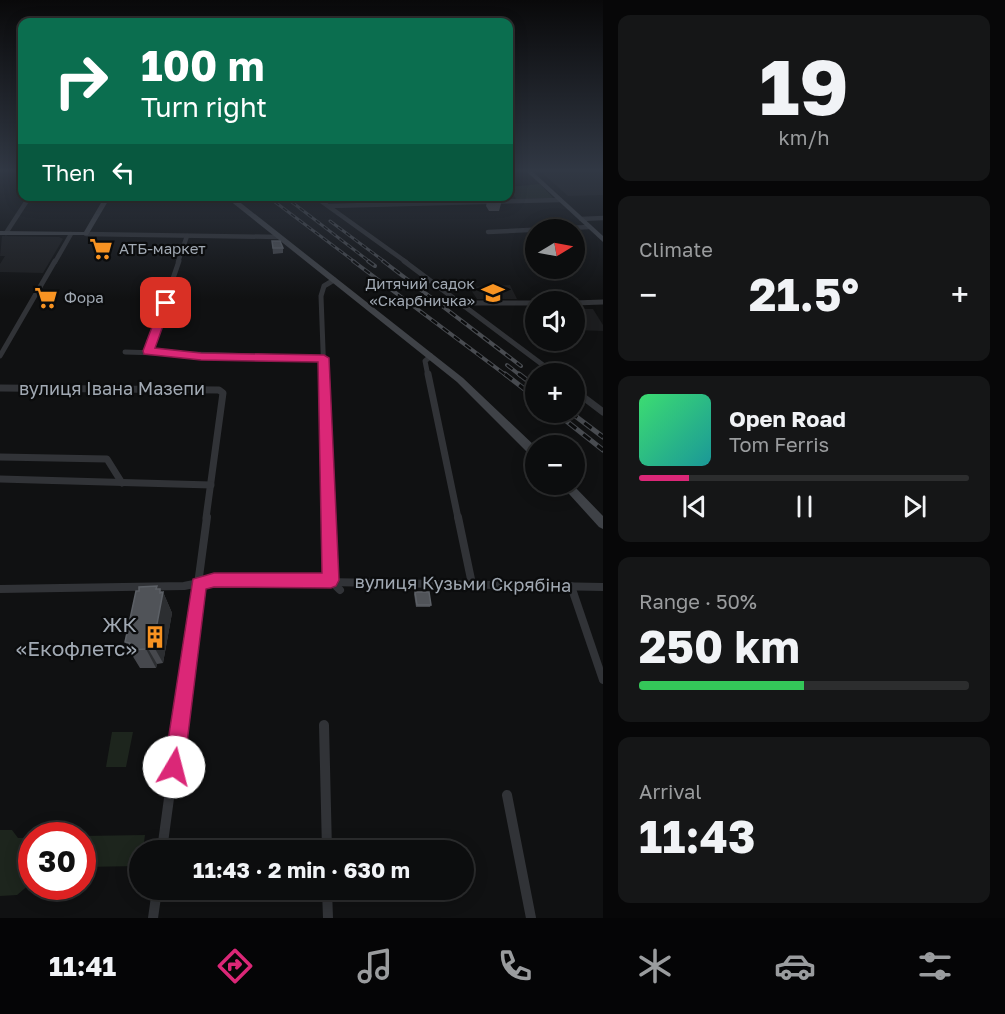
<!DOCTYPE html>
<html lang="en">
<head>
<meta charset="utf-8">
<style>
  :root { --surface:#0c0d0e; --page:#151617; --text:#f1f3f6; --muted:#9a9c9e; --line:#2c2d2e; --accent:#db2777 }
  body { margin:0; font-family:"Golos Text",sans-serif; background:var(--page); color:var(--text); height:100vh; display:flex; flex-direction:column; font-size:22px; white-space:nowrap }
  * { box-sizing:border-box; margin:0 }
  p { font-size:20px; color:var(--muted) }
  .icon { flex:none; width:33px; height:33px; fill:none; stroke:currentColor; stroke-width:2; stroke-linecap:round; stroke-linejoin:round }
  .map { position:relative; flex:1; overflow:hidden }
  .details { display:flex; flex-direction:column; gap:15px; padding:15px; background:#070708; width:402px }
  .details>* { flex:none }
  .top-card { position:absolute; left:18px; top:18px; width:495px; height:183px; border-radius:12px; box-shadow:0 3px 15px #0003,0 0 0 2px var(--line); background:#0b6e4f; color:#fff; overflow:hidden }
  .needle { width:39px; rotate:80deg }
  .buttons { position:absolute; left:525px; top:219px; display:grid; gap:12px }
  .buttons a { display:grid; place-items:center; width:60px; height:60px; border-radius:50%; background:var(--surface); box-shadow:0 3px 15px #0003,0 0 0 2px var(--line); font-size:30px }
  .speed { position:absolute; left:18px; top:822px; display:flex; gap:12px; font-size:30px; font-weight:700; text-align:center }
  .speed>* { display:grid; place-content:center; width:78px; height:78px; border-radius:50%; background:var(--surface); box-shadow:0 3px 15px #0003,0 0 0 2px var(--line); line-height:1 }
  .speed .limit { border:9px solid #d22; background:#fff; color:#111 }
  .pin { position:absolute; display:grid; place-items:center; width:51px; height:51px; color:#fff; margin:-26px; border-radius:12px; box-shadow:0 3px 9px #0006 }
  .me { position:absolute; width:66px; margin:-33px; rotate:8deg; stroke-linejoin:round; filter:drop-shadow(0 0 4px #0008) }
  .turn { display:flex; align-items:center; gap:21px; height:126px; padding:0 24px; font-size:27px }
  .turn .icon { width:78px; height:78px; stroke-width:2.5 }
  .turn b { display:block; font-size:42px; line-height:51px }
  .then { display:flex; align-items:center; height:57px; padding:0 24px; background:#0003; gap:12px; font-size:22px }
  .big { font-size:45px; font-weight:700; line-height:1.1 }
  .details .card { flex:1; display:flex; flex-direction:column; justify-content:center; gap:9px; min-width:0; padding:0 21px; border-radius:12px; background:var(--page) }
  .details .dial { align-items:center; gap:0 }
  .dial b { font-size:78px; line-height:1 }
  .song { display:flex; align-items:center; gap:18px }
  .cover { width:72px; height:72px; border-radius:9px; background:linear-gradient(135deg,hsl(140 70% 55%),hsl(180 70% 35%)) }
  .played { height:6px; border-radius:3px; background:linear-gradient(90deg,var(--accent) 15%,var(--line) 15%) }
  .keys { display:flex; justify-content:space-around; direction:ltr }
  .heat { display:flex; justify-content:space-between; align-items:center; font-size:33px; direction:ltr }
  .charge { height:9px; border-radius:4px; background:linear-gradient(90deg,#34c759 50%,var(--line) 0) }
  .trip { position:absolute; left:129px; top:840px; width:345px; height:60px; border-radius:30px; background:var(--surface); box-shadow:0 3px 15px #0003,0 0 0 2px var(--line); font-weight:700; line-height:60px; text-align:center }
  .menu { display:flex; height:96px; justify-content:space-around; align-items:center; background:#050506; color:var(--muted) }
  .menu .icon { width:42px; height:42px }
  .menu .on { color:var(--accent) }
  .menu b { font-size:27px; color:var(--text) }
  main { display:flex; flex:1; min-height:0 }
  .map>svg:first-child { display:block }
</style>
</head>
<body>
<main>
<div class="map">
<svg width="603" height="918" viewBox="0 0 603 918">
  <rect width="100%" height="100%" fill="#101112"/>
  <g fill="#1c1d1f">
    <polygon points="540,171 603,171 603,195 568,196"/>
    <polygon points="2,236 59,237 63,239 43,273 0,272 0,264 5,256 0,256"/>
    <polygon points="510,285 517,299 477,299 469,287"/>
    <polygon points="575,309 593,309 603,325 603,331 575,330"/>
  </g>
  <g fill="#1d251d">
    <polygon points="540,184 553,198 516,199 509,187"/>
    <polygon points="112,732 133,732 126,767 106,767"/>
    <polygon points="0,830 12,830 18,838 31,838 31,883 17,895 0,896"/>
    <polygon points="145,835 143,850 140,850 139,866 83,867 83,836"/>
  </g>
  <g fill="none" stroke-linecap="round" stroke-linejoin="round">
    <g stroke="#313337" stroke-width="4.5">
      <polyline points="314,196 406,262"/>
      <polyline points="329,206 560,200"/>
      <polyline points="581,219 603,218"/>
      <polyline points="488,232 589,227"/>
      <polyline points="6,233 30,196"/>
      <polyline points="86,234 279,237"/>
      <polyline points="55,262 71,234"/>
      <polyline points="178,262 187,236"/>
    </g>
    <g stroke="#313337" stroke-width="5">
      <polyline points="404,261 555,374"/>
      <polyline points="463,303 536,303"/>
      <polyline points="574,303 603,302"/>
      <polyline points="148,351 179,261"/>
      <polyline points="125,352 324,358"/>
      <polyline points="0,356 55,261"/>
      <polyline points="324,376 321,296 324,286 334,280"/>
      <polyline points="428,376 425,361 431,356"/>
    </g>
    <g stroke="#313337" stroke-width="7">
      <polyline points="324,374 329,518"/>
      <polyline points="428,374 458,518"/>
      <polyline points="0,388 219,390 223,393 206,518"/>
      <polyline points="574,390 603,412"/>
      <polyline points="0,457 107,459 122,483"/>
      <polyline points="0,479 211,485"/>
    </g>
    <g stroke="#313337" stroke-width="8">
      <polyline points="329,517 331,581 340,590"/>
      <polyline points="458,517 472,584"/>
      <polyline points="571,586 603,680"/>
      <polyline points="0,589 184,586 214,580 603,587"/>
      <polyline points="183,696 207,517"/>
    </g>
    <g stroke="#313337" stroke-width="10">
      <polyline points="324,725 327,850"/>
      <polyline points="507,795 531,918"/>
      <polyline points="162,850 183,695"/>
      <polyline points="327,890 328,918"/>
      <polyline points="153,918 157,890"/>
    </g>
    <g fill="#3f4247" fill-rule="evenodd">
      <polygon points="526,171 532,171 603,236 603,242"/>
      <polygon points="105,196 111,196 88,235 0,235 0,231 84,232"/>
      <polygon points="224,196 232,196 463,378 536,447 536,458 532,457 457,382"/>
      <polygon points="560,484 572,484 603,516 603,529 599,527"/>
    </g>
    <g stroke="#484b50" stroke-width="3">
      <g id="rail-far2">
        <polyline points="267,196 355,262"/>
        <polyline points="284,196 370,262"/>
        <polyline points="330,221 385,262"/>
      </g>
    </g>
    <g stroke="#484b50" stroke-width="4">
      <g id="rail-far1">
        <polyline points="353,261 507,376"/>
        <polyline points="368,261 375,266"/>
        <polyline points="383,261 521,366"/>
        <polyline points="507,365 521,376"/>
      </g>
    </g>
    <g stroke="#484b50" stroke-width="5">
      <g id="rail">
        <polyline points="505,374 536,398"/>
        <polyline points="519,374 536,387"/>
        <polyline points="555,412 603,450"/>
        <polyline points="570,412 603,437"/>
      </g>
    </g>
    <use href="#rail-far2" stroke="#0b0c0d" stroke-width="1.5" stroke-dasharray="5" stroke-linecap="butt"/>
    <use href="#rail-far1" stroke="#0b0c0d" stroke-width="2" stroke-dasharray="7" stroke-linecap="butt"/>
    <use href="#rail" stroke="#0b0c0d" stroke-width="3" stroke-dasharray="9" stroke-linecap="butt"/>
  </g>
  <g fill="#46484d">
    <polygon points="488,196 500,196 502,200 499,211 489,211 486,206"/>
    <polygon points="272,241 283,248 283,253 273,254"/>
    <polygon points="157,586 158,589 163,592 172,613 163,663 157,664 156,668 140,668 129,650 129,648 125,642 139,591"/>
    <polygon points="415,592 431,605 430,607 416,607 414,594"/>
  </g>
  <g fill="#2c2e31">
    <polygon points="157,586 162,598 160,593 160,589 162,594 163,592 172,613 163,663 153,645"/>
    <polygon points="146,645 157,664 156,668 146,649"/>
  </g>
  <g fill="#505358" stroke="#5c6066" stroke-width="1.5">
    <polygon points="490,196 500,196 502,200 492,200"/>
    <polygon points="272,241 280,241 283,248 273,248"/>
    <polygon points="157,586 156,589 160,589 160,593 163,592 153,645 146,645 146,649 129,650 130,643 125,642 136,591 139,591 139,587"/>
    <polygon points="415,592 429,592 431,605 417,605"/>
  </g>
  <linearGradient id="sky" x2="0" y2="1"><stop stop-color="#09090a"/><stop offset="0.57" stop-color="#313844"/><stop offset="1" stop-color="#313844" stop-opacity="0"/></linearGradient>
  <rect width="603" height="299" fill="url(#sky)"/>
  <polygon fill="#db2777" stroke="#8e194d" stroke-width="1.5" points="166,300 171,303 155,348 201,353 324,355 329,358 339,580 336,586 331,588 214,587 206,589 184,767 181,774 174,777 167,774 164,767 193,579 214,573 322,573 318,362 201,360 144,354 143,351 161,303"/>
  <defs>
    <g id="supermarket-bare" transform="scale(1.8)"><path d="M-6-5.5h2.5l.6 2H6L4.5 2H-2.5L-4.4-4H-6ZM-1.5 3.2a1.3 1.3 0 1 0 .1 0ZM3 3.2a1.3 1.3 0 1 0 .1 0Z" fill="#f89322" stroke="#0b0c0d" stroke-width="2.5" paint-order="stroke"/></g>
    <g id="school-bare" transform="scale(1.8)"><path d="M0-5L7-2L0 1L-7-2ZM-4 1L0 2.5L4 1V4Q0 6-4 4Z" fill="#f89322" stroke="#0b0c0d" stroke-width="2.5" paint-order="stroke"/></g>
    <g id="building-bare" transform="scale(1.8)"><path d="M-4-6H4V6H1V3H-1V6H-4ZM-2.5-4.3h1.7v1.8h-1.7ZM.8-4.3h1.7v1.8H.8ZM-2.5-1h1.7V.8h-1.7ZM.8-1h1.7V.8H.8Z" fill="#f89322" stroke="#0b0c0d" stroke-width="2.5" paint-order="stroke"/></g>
  </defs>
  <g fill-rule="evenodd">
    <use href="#supermarket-bare" x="101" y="249"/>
    <use href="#school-bare" x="493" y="293"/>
    <use href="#supermarket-bare" x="46" y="298"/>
    <use href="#building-bare" x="155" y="637"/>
  </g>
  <g text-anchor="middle" stroke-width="4.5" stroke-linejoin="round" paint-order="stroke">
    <g font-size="15" fill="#a1a9b3" stroke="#0b0c0d" text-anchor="start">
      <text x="119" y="254">АТБ-маркет</text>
      <text x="475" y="289" text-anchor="end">Дитячий садок<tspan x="475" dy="17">«Скарбничка»</tspan></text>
      <text x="64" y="303">Фора</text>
    </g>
    <g font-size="18" fill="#a1a9b3" stroke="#0b0c0d">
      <text x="112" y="395">вулиця Івана Мазепи</text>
      <text transform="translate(463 584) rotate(1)" y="6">вулиця Кузьми Скрябіна</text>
    </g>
    <g font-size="21" fill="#a1a9b3" stroke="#0b0c0d" text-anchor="end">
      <text x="137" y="632">ЖК<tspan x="137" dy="24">«Екофлетс»</tspan></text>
    </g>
  </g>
</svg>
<div class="buttons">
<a><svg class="needle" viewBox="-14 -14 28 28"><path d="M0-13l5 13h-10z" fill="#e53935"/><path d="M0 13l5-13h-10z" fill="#9a9c9e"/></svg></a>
<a><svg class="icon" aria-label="sound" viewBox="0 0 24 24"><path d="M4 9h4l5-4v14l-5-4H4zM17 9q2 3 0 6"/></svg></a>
<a>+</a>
<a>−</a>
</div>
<div class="speed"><div class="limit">30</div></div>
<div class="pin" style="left:166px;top:303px;background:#d93025"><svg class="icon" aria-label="arrive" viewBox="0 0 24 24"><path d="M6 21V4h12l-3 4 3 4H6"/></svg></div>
<svg class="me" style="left:174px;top:767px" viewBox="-20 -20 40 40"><circle r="19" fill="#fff"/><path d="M0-13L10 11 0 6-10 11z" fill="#db2777"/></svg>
<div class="trip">11:43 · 2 min · 630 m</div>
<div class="top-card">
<div class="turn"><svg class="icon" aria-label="right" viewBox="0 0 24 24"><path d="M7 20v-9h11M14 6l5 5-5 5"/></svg><div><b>100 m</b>Turn right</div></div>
<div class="then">Then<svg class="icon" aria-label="left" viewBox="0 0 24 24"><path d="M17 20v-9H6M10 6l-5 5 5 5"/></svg></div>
</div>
</div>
<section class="details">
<div class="card dial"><b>19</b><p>km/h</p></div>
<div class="card"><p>Climate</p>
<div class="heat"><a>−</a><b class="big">21.5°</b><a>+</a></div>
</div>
<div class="card">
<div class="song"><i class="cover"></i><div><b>Open Road</b><p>Tom Ferris</p></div></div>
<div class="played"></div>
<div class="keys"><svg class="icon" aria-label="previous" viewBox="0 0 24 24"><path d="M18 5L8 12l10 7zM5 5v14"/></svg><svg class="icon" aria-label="pause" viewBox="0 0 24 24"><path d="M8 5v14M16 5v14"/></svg><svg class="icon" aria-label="next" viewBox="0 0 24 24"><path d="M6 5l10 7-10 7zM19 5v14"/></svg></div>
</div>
<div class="card"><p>Range · 50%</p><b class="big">250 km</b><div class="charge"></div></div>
<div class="card"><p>Arrival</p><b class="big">11:43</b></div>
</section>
</main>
<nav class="menu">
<b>11:41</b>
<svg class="icon on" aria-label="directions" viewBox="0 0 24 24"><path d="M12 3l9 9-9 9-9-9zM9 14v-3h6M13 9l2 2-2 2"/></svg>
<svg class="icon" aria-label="music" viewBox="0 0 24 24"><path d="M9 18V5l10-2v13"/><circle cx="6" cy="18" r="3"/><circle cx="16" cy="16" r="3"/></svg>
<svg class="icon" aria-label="phone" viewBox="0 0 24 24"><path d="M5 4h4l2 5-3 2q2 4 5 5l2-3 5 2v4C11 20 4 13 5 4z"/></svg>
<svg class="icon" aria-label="climate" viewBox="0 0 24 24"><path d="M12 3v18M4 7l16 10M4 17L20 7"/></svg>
<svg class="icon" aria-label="car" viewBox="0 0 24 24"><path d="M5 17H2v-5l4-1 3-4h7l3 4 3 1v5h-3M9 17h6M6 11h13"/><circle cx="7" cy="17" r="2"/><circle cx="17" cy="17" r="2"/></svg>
<svg class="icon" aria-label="filters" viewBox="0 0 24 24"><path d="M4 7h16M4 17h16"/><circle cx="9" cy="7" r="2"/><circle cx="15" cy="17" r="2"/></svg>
</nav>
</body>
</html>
